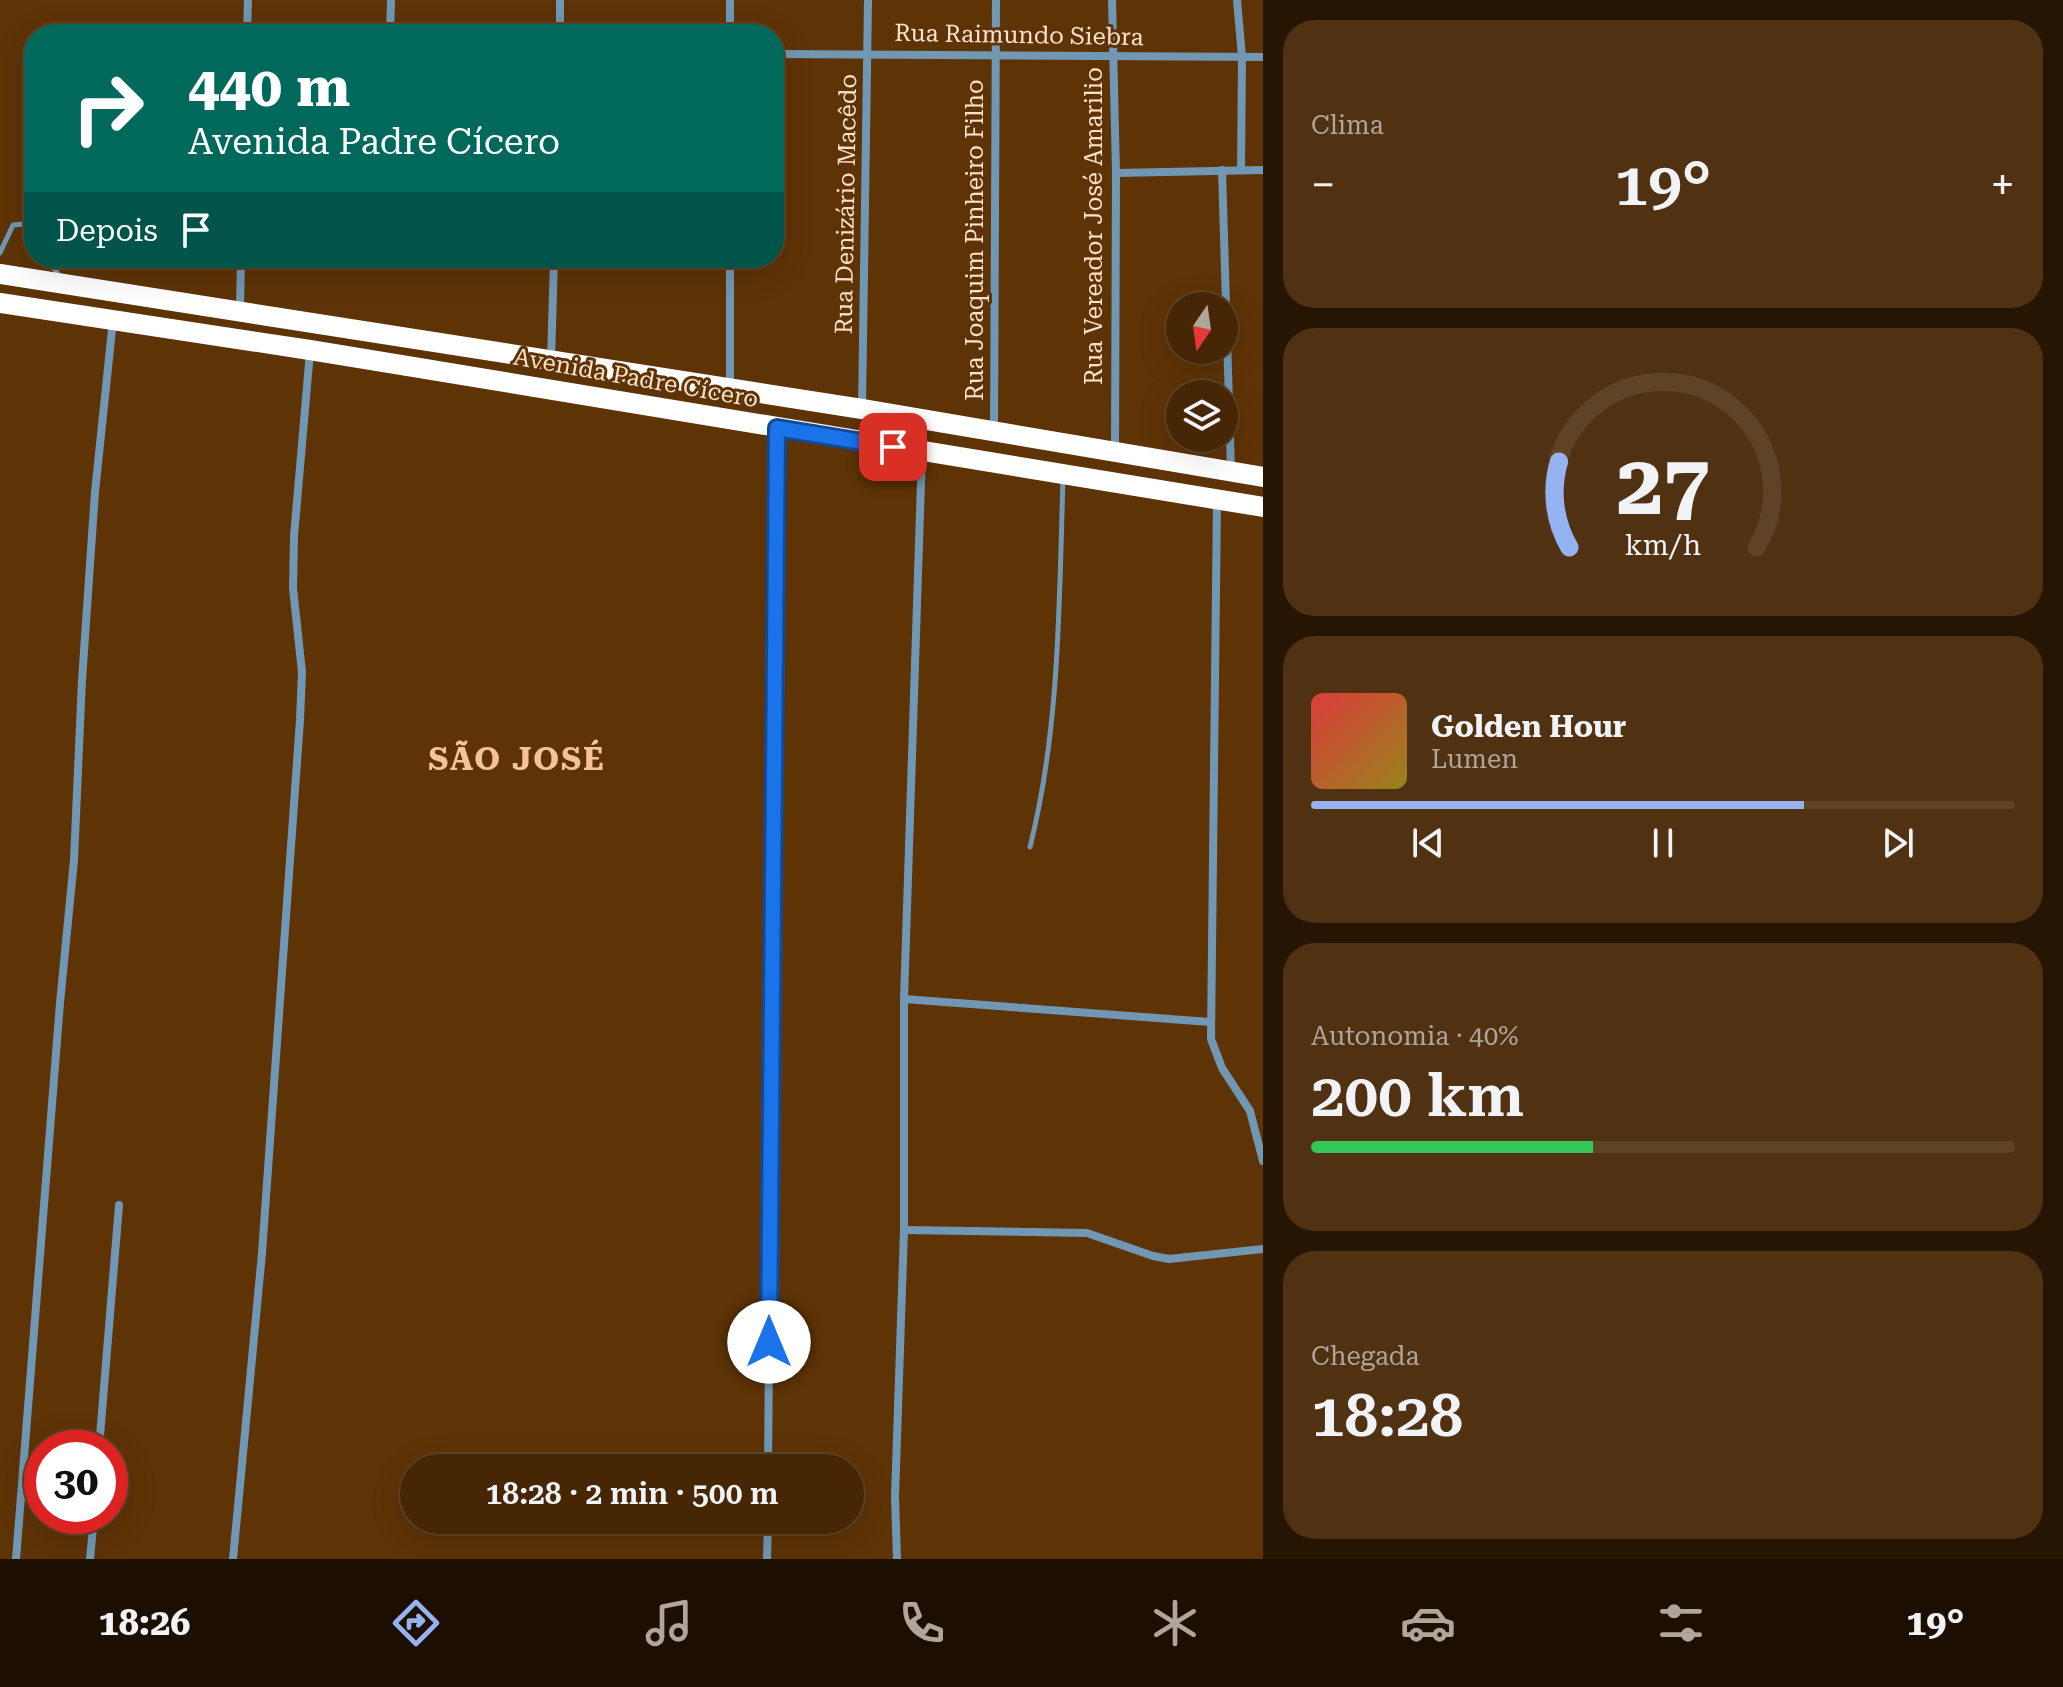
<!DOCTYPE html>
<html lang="pt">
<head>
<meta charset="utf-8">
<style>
  :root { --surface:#462604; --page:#503213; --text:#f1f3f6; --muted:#b0a59a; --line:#5e4326; --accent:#95b2f1 }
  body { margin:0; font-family:"Roboto Serif",serif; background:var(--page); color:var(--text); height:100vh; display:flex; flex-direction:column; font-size:30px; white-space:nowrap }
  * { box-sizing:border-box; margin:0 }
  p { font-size:26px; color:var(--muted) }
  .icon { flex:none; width:44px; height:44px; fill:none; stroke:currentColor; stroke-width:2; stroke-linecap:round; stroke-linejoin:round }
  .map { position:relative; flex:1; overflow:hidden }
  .sheet { display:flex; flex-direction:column; gap:20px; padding:20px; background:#261502; width:800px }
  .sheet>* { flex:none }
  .top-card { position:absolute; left:24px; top:24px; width:760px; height:244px; border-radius:32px; box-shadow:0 8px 32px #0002,0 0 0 2px var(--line); background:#00695c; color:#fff; overflow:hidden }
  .needle { width:52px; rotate:193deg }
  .buttons { position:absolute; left:1166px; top:292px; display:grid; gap:16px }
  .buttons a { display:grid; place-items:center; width:72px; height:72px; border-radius:50%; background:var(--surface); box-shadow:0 8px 32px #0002,0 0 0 2px var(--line); font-size:40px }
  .speed { position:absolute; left:24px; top:1430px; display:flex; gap:16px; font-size:40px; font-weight:700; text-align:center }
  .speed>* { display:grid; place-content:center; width:104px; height:104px; border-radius:50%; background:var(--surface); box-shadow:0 8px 32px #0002,0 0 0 2px var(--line); line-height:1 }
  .speed .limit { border:12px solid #d22; background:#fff; color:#111 }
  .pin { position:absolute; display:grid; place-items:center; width:68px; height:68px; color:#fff; margin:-34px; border-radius:16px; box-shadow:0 4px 12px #0006 }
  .me { position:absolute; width:88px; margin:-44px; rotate:0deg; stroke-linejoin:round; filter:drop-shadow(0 0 6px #0008) }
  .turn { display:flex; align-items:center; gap:28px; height:168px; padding:0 32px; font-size:36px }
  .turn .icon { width:104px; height:104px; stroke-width:2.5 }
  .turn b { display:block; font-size:56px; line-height:68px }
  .then { display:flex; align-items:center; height:76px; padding:0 32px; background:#0003; gap:16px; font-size:30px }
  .big { font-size:60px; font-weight:600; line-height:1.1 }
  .sheet .widget { flex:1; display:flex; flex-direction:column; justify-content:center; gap:12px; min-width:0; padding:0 28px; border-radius:32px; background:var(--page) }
  .sheet .dial { align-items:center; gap:0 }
  .dial svg { height:208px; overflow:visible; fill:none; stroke:var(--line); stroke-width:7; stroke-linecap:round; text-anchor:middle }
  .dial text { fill:var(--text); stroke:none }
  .song { display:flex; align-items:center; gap:24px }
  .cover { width:96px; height:96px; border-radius:12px; background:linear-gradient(135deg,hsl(0 70% 55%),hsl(50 70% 35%)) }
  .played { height:8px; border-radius:4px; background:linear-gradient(90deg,var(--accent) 70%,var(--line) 70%) }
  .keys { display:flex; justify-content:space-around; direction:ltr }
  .heat { display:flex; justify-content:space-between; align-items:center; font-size:44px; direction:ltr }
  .charge { height:12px; border-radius:6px; background:linear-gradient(90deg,#34c759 40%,var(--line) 0) }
  .trip { position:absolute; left:400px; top:1454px; width:464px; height:80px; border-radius:40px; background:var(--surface); box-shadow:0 8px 32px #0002,0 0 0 2px var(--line); font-weight:600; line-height:80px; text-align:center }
  .tabs { display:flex; height:128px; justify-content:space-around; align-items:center; background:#1c0f02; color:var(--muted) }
  .tabs .icon { width:56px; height:56px }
  .tabs .current { color:var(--accent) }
  .tabs b { font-size:36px; color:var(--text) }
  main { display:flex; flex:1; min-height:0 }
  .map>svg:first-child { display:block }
</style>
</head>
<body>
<main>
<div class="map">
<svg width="1263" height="1559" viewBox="0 0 1263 1559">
  <rect width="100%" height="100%" fill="#5e3306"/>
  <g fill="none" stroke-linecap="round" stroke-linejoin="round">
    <g stroke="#7098b4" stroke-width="5">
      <polyline points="0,253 13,225 24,224 34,226"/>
      <polyline points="47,258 60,277"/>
      <path d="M1030,847C1060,728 1059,602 1063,479"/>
    </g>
    <g stroke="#7098b4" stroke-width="8">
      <polyline points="730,0 730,34"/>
      <polyline points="1112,0 1116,173 1115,451"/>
      <polyline points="1237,0 1242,57 1241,170"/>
      <polyline points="247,34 248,0"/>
      <polyline points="390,34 391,0"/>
      <polyline points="560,34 560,0"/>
      <polyline points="774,54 1263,57"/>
      <polyline points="1222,170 1231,470"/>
      <polyline points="1116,173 1263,170"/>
      <polyline points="730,258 730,389"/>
      <polyline points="240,309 241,258"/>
      <polyline points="551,360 554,258"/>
      <polyline points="862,408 868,0"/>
      <polyline points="994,431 996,0"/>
      <polyline points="1217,500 1211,1039 1222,1068 1250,1111 1263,1161"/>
      <polyline points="904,999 1210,1022"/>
      <polyline points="904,1230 1087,1233 1153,1256 1169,1259 1263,1249"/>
      <polyline points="99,1448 119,1205"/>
      <polyline points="768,1468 777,429"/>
      <polyline points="21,1496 42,1498"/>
      <polyline points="16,1559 60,1003 74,860 82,680 95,492 113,320"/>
      <polyline points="90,1559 94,1516"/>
      <polyline points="233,1559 262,1253 300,720 302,672 293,588 294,536 310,352"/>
      <polyline points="767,1559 768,1520"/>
      <polyline points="897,1559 895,1497 904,1230 904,999 922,452"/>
    </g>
    <g stroke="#fff" stroke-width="20">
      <polyline points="0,274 862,409 1263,477"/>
      <polyline points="0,303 310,350 1263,507"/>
    </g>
  </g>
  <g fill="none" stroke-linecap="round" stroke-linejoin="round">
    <g stroke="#114b97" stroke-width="20">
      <polyline id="route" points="769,1342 777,428 893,447"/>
    </g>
    <use href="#route" stroke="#1a73e8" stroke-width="14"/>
  </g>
  <g text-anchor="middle" stroke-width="6" stroke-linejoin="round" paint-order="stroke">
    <g font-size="24" fill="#fce1cc" stroke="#5e3306">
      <text transform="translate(1019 35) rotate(1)" y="8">Rua Raimundo Siebra</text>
      <text transform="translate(846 204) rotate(-89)" y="8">Rua Denizário Macêdo</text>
      <text transform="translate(1094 226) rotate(-90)" y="8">Rua Vereador José Amarilio</text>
      <text transform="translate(975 240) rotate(-90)" y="8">Rua Joaquim Pinheiro Filho</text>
      <text transform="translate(636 378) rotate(10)" y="8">Avenida Padre Cícero</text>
    </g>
    <g font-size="32" font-weight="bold" letter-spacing="2" fill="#f7c298" stroke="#5e3306">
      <text x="517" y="770">SÃO JOSÉ</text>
    </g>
  </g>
</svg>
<div class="buttons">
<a><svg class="needle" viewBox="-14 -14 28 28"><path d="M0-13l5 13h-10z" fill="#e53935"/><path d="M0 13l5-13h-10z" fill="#b0a59a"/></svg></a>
<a><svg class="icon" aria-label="layers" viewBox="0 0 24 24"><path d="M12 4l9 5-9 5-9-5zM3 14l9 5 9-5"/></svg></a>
</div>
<div class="speed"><div class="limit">30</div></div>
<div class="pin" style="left:893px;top:447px;background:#d93025"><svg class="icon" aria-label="arrive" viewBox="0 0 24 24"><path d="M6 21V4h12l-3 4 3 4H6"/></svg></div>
<svg class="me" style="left:769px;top:1342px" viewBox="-20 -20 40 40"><circle r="19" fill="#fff"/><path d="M0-13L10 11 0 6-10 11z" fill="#1a73e8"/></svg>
<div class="trip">18:28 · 2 min · 500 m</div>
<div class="top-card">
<div class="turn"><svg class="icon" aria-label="right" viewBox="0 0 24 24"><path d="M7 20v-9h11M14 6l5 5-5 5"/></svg><div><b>440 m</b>Avenida Padre Cícero</div></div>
<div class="then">Depois<svg class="icon" aria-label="arrive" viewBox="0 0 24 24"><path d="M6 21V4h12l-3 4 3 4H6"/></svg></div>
</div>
</div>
<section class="sheet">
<div class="widget"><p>Clima</p>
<div class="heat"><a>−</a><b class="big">19°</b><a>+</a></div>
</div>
<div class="widget dial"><svg viewBox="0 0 100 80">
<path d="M14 69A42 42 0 1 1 86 69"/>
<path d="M14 69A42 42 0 0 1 10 36" stroke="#95b2f1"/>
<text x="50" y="56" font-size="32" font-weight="700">27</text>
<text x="50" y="72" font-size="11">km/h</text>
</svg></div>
<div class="widget">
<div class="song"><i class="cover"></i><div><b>Golden Hour</b><p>Lumen</p></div></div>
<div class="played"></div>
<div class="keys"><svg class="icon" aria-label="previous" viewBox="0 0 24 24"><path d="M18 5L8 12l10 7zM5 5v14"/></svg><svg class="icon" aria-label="pause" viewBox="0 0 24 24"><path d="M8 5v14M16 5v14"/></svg><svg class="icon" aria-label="next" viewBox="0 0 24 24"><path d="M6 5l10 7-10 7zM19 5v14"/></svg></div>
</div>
<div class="widget"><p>Autonomia · 40%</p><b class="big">200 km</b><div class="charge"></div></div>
<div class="widget"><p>Chegada</p><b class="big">18:28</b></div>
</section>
</main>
<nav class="tabs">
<b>18:26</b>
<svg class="icon current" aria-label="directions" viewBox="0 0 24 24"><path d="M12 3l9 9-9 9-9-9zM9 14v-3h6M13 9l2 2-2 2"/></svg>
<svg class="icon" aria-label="music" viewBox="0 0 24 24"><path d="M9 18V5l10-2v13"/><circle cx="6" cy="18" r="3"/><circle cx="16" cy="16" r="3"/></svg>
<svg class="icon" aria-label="phone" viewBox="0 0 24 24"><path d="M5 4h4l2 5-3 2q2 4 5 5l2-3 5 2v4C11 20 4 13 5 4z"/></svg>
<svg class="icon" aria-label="climate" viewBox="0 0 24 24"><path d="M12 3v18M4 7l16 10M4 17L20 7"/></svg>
<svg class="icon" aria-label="car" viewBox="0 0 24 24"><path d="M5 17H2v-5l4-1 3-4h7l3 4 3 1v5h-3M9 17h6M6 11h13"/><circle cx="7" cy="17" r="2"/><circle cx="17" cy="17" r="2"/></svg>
<svg class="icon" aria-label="filters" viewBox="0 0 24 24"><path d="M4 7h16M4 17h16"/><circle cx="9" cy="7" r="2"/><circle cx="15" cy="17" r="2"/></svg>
<b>19°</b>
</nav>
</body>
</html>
